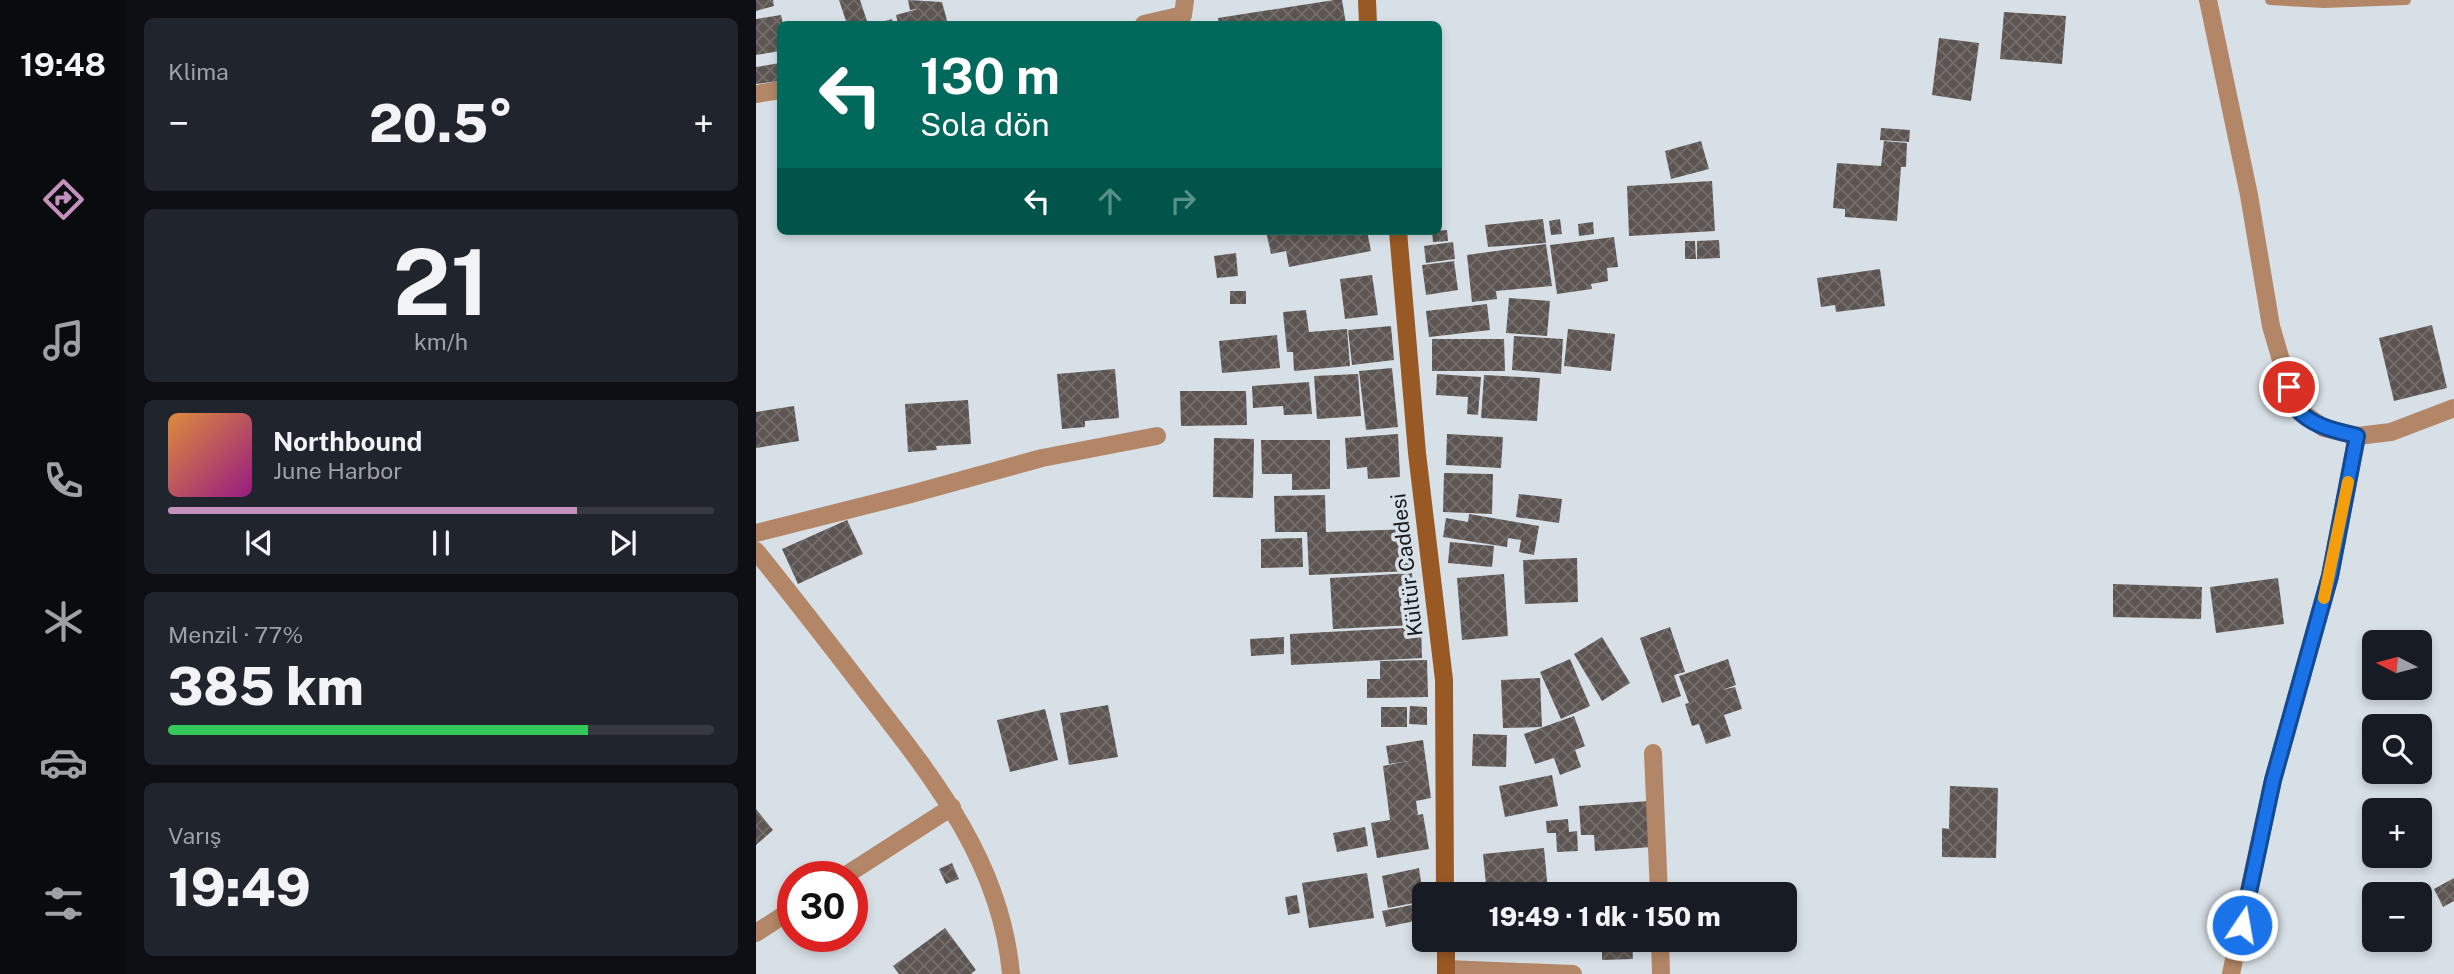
<!DOCTYPE html>
<html lang="tr">
<head>
<meta charset="utf-8">
<style>
  :root { --surface:#171b24; --page:#20242c; --text:#f1f3f6; --muted:#9ea1a6; --line:#363941; --accent:#c491be }
  body { margin:0; font-family:"Public Sans",sans-serif; background:var(--page); color:var(--text); height:100vh; display:flex; flex-direction:column; font-size:26px; white-space:nowrap }
  * { box-sizing:border-box; margin:0 }
  p { font-size:23px; color:var(--muted) }
  .icon { flex:none; width:38px; height:38px; fill:none; stroke:currentColor; stroke-width:2; stroke-linecap:round; stroke-linejoin:round }
  .map { position:relative; flex:1; overflow:hidden }
  .details { display:flex; flex-direction:column; gap:18px; padding:18px; background:#0d0f14; width:630px }
  .details>* { flex:none }
  .hud { position:absolute; left:21px; top:21px; width:665px; height:214px; border-radius:10px; box-shadow:0 4px 10px #0003; background:#00695c; color:#fff; overflow:hidden }
  .needle { width:46px; rotate:276deg }
  .controls { position:absolute; left:1606px; top:630px; display:grid; gap:14px }
  .controls a { display:grid; place-items:center; width:70px; height:70px; border-radius:10px; background:var(--surface); box-shadow:0 4px 10px #0003; font-size:35px }
  .speed { position:absolute; left:21px; top:861px; display:flex; gap:14px; font-size:35px; font-weight:700; text-align:center }
  .speed>* { display:grid; place-content:center; width:91px; height:91px; border-radius:50%; background:var(--surface); box-shadow:0 4px 10px #0003; line-height:1 }
  .speed .limit { border:10px solid #d22; background:#fff; color:#111 }
  .pin { position:absolute; display:grid; place-items:center; width:60px; height:60px; color:#fff; margin:-30px; border:4px solid #fff; border-radius:50%; box-shadow:0 2px 7px #0007 }
  .me { position:absolute; width:77px; margin:-38px; rotate:12deg; stroke-linejoin:round; filter:drop-shadow(0 0 5px #0008) }
  .turn { display:flex; align-items:center; gap:24px; height:147px; padding:0 28px; font-size:32px }
  .turn .icon { width:91px; height:91px; stroke-width:2.5 }
  .turn b { display:block; font-size:49px; line-height:60px }
  .lanes { display:flex; align-items:center; height:66px; padding:0 28px; background:#0003; justify-content:center; gap:35px; direction:ltr }
  .lanes .off { opacity:.35 }
  .big { font-size:52px; font-weight:800; line-height:1.1 }
  .details .card { flex:1; display:flex; flex-direction:column; justify-content:center; gap:10px; min-width:0; padding:0 24px; border-radius:10px; background:var(--page) }
  .details .dial { align-items:center; gap:0 }
  .dial b { font-size:91px; line-height:1 }
  .song { display:flex; align-items:center; gap:21px }
  .cover { width:84px; height:84px; border-radius:10px; background:linear-gradient(135deg,hsl(30 70% 55%),hsl(310 70% 35%)) }
  .played { height:7px; border-radius:4px; background:linear-gradient(90deg,var(--accent) 75%,var(--line) 75%) }
  .keys { display:flex; justify-content:space-around; direction:ltr }
  .heat { display:flex; justify-content:space-between; align-items:center; font-size:38px; direction:ltr }
  .charge { height:10px; border-radius:5px; background:linear-gradient(90deg,#34c759 77%,var(--line) 0) }
  .trip { position:absolute; left:656px; top:882px; width:385px; height:70px; border-radius:10px; background:var(--surface); box-shadow:0 4px 10px #0003; font-weight:800; line-height:70px; text-align:center }
  main { display:flex; flex:1; min-height:0 }
  .tabs { display:flex; flex-direction:column; width:126px; justify-content:space-around; align-items:center; background:#090b0e; color:var(--muted) }
  .tabs .icon { width:49px; height:49px }
  .tabs .current { color:var(--accent) }
  .tabs b { font-size:32px; color:var(--text) }
  .map>svg:first-child { display:block }
</style>
</head>
<body>
<main>
<nav class="tabs">
<b>19:48</b>
<svg class="icon current" aria-label="directions" viewBox="0 0 24 24"><path d="M12 3l9 9-9 9-9-9zM9 14v-3h6M13 9l2 2-2 2"/></svg>
<svg class="icon" aria-label="music" viewBox="0 0 24 24"><path d="M9 18V5l10-2v13"/><circle cx="6" cy="18" r="3"/><circle cx="16" cy="16" r="3"/></svg>
<svg class="icon" aria-label="phone" viewBox="0 0 24 24"><path d="M5 4h4l2 5-3 2q2 4 5 5l2-3 5 2v4C11 20 4 13 5 4z"/></svg>
<svg class="icon" aria-label="climate" viewBox="0 0 24 24"><path d="M12 3v18M4 7l16 10M4 17L20 7"/></svg>
<svg class="icon" aria-label="car" viewBox="0 0 24 24"><path d="M5 17H2v-5l4-1 3-4h7l3 4 3 1v5h-3M9 17h6M6 11h13"/><circle cx="7" cy="17" r="2"/><circle cx="17" cy="17" r="2"/></svg>
<svg class="icon" aria-label="filters" viewBox="0 0 24 24"><path d="M4 7h16M4 17h16"/><circle cx="9" cy="7" r="2"/><circle cx="15" cy="17" r="2"/></svg>
</nav>
<section class="details">
<div class="card"><p>Klima</p>
<div class="heat"><a>−</a><b class="big">20.5°</b><a>+</a></div>
</div>
<div class="card dial"><b>21</b><p>km/h</p></div>
<div class="card">
<div class="song"><i class="cover"></i><div><b>Northbound</b><p>June Harbor</p></div></div>
<div class="played"></div>
<div class="keys"><svg class="icon" aria-label="previous" viewBox="0 0 24 24"><path d="M18 5L8 12l10 7zM5 5v14"/></svg><svg class="icon" aria-label="pause" viewBox="0 0 24 24"><path d="M8 5v14M16 5v14"/></svg><svg class="icon" aria-label="next" viewBox="0 0 24 24"><path d="M6 5l10 7-10 7zM19 5v14"/></svg></div>
</div>
<div class="card"><p>Menzil · 77%</p><b class="big">385 km</b><div class="charge"></div></div>
<div class="card"><p>Varış</p><b class="big">19:49</b></div>
</section>
<div class="map">
<svg width="1698" height="974" viewBox="0 0 1698 974">
  <defs>
    <pattern id="building-cross-hatch" width="8" height="8" patternUnits="userSpaceOnUse" patternTransform="scale(1.75)"><rect width="8" height="8" fill="#5d5551"/><path d="M0 0l8 8M0 8l8-8" fill="none" stroke="#746e6c"/></pattern>
  </defs>
  <rect width="100%" height="100%" fill="#d8e0e7"/>
  <g fill="url(#building-cross-hatch)">
    <polygon points="0,0 17,0 18,6 0,11"/>
    <polygon points="83,0 104,0 112,24 91,24"/>
    <polygon points="152,0 186,2 192,24 142,24 140,15 162,9 154,10"/>
    <polygon points="578,0 586,0 590,24 463,24 462,18"/>
    <polygon points="1248,12 1310,16 1306,64 1244,59"/>
    <polygon points="25,15 27,24 24,24 24,51 0,55 0,19"/>
    <polygon points="136,19 137,24 118,24"/>
    <polygon points="1183,38 1223,43 1215,101 1176,95"/>
    <polygon points="24,63 24,81 0,84 0,67"/>
    <polygon points="1125,128 1154,130 1153,142 1124,140"/>
    <polygon points="945,141 953,169 915,179 909,151"/>
    <polygon points="1128,141 1151,143 1150,167 1145,167 1141,221 1089,217 1089,209 1077,208 1081,163 1125,166"/>
    <polygon points="956,181 959,231 873,236 871,186"/>
    <polygon points="787,219 790,243 732,247 729,225"/>
    <polygon points="804,219 806,234 795,235 793,221"/>
    <polygon points="837,222 838,234 823,236 822,224"/>
    <polygon points="691,230 692,241 677,242 676,231"/>
    <polygon points="510,231 611,231 615,251 533,267 530,251 515,254"/>
    <polygon points="858,237 862,267 851,268 852,281 835,284 836,289 801,294 794,245"/>
    <polygon points="963,240 964,258 941,259 941,241"/>
    <polygon points="929,241 939,241 940,259 929,259"/>
    <polygon points="697,242 699,259 670,263 668,246"/>
    <polygon points="790,244 796,286 740,291 741,299 716,302 711,255"/>
    <polygon points="480,253 482,276 461,278 458,256"/>
    <polygon points="698,261 702,290 670,295 666,265"/>
    <polygon points="1124,269 1129,306 1080,312 1079,305 1065,307 1061,278"/>
    <polygon points="616,275 622,315 589,319 584,279"/>
    <rect x="474" y="291" width="16" height="13"/>
    <polygon points="753,298 794,301 791,336 750,333"/>
    <polygon points="731,304 734,330 673,337 670,311"/>
    <polygon points="550,310 553,332 591,329 594,366 538,371 537,352 531,352 527,312"/>
    <polygon points="1676,325 1691,388 1638,401 1623,338"/>
    <polygon points="635,326 638,360 596,365 592,330"/>
    <polygon points="812,329 859,334 855,371 808,366"/>
    <polygon points="521,335 524,368 466,373 463,341"/>
    <polygon points="758,336 807,339 805,374 756,370"/>
    <polygon points="676,339 748,339 749,371 676,371"/>
    <polygon points="636,368 642,427 610,430 603,371"/>
    <polygon points="359,369 363,418 329,421 329,427 306,429 301,374"/>
    <polygon points="602,374 605,416 561,419 558,376"/>
    <polygon points="681,374 725,377 722,415 711,414 712,397 680,395"/>
    <polygon points="728,375 784,378 781,421 725,418"/>
    <polygon points="553,382 556,414 528,415 527,406 497,408 496,386"/>
    <polygon points="424,391 490,391 491,425 425,426"/>
    <polygon points="212,400 215,444 180,446 181,450 152,452 149,404"/>
    <polygon points="38,406 43,441 0,448 0,412"/>
    <polygon points="642,434 644,477 612,479 611,467 591,469 589,438"/>
    <polygon points="691,434 747,437 745,468 690,465"/>
    <polygon points="458,438 498,439 497,498 457,497"/>
    <polygon points="505,440 574,440 574,489 536,490 536,474 506,474"/>
    <polygon points="688,473 737,474 736,514 687,512"/>
    <polygon points="763,494 806,499 803,523 760,517"/>
    <polygon points="569,495 570,532 655,529 657,571 553,575 551,532 519,532 518,496"/>
    <polygon points="713,514 783,526 778,555 763,552 765,540 752,538 751,547 687,537 690,518 712,522"/>
    <polygon points="91,520 107,554 42,584 26,549"/>
    <polygon points="546,538 547,567 505,568 505,539"/>
    <polygon points="694,542 738,546 736,567 692,563"/>
    <polygon points="821,558 822,602 769,604 767,560"/>
    <polygon points="656,573 659,625 577,629 574,578"/>
    <polygon points="748,574 752,636 706,640 701,578"/>
    <polygon points="1522,578 1528,624 1460,633 1454,587"/>
    <polygon points="1357,584 1446,587 1445,619 1357,617"/>
    <polygon points="665,627 666,658 535,665 534,634"/>
    <polygon points="914,627 929,672 918,675 925,696 906,703 884,638"/>
    <polygon points="528,637 528,654 495,656 494,639"/>
    <polygon points="846,637 874,683 846,701 818,654"/>
    <polygon points="814,659 834,706 805,719 784,672"/>
    <polygon points="972,659 980,685 966,690 979,687 986,709 968,715 975,736 950,744 943,724 936,726 929,704 933,703 923,676"/>
    <polygon points="671,660 672,697 611,698 611,679 624,679 624,661"/>
    <polygon points="784,678 786,727 747,728 745,680"/>
    <polygon points="352,705 362,757 313,765 304,713"/>
    <polygon points="654,706 671,707 671,725 653,724"/>
    <rect x="625" y="707" width="26" height="20"/>
    <polygon points="289,709 302,760 254,772 241,720"/>
    <polygon points="818,716 829,746 819,750 825,767 804,775 798,758 779,764 768,734"/>
    <polygon points="717,734 751,735 750,767 716,766"/>
    <polygon points="667,740 675,798 660,801 662,815 667,814 673,849 621,858 615,823 634,820 627,766 652,761 633,764 630,746"/>
    <polygon points="796,775 802,806 749,817 743,786"/>
    <polygon points="1194,786 1242,788 1240,858 1186,857 1186,828 1193,829"/>
    <polygon points="893,801 896,847 839,851 838,835 825,835 823,806"/>
    <polygon points="0,809 17,830 0,845"/>
    <polygon points="812,819 813,832 821,831 822,851 801,852 800,833 791,833 790,821"/>
    <polygon points="609,827 612,846 581,852 577,833"/>
    <polygon points="788,848 792,891 731,894 727,854"/>
    <polygon points="196,863 203,879 190,884 183,869"/>
    <polygon points="663,868 668,901 632,908 626,876"/>
    <polygon points="611,873 618,918 553,928 546,883"/>
    <polygon points="1698,878 1698,901 1687,907 1678,889"/>
    <polygon points="541,895 544,913 532,915 529,897"/>
    <polygon points="665,903 668,919 630,927 626,911"/>
    <polygon points="189,928 220,970 215,974 143,974 137,966"/>
    <polygon points="819,940 876,940 877,959 846,960 846,944 819,945"/>
  </g>
  <g fill="none" stroke-linecap="round" stroke-linejoin="round">
    <polyline stroke="#b28666" stroke-width="10" points="1514,0 1568,3 1650,0"/>
    <g stroke="#b28666" stroke-width="18">
      <polyline points="1452,0 1493,195 1515,326 1539,408 1568,428 1601,436 1635,432 1698,408"/>
      <polyline points="388,24 427,15 429,0"/>
      <polyline points="0,94 24,90"/>
      <polyline points="0,533 155,494 286,458 401,436"/>
      <path d="M0,551C38,598 75,646 112,694C178,779 245,862 255,974"/>
      <polyline points="897,753 903,894"/>
      <polyline points="87,877 196,807"/>
      <polyline points="0,933 37,909"/>
      <polyline points="904,940 905,974"/>
      <polyline points="690,969 817,974"/>
      <polyline points="1475,974 1517,780 1574,576 1601,436"/>
    </g>
    <g stroke="#995925" stroke-width="18">
      <polyline points="611,0 612,24"/>
      <polyline points="642,231 661,453 688,680 689,894"/>
      <polyline points="690,940 690,974"/>
    </g>
  </g>
  <g fill="none" stroke-linecap="round" stroke-linejoin="round">
    <g stroke="#114b97" stroke-width="18">
      <path id="route" d="M1486,925L1517,780L1574,576L1601,436C1580,431 1555,426 1540,408C1536,404 1535,393 1533,387"/>
    </g>
    <use href="#route" stroke="#1a73e8" stroke-width="12"/>
    <polyline stroke="#f59e0b" stroke-width="12" points="1568,598 1592,482"/>
  </g>
  <g text-anchor="middle" stroke-width="7" stroke-linejoin="round" paint-order="stroke">
    <g font-size="21" fill="#16191b" stroke="#d8e0e7">
      <text transform="translate(651 565) rotate(-97)" y="7">Kültür Caddesi</text>
    </g>
  </g>
</svg>
<div class="controls">
<a><svg class="needle" viewBox="-14 -14 28 28"><path d="M0-13l5 13h-10z" fill="#e53935"/><path d="M0 13l5-13h-10z" fill="#9ea1a6"/></svg></a>
<a><svg class="icon" aria-label="search" viewBox="0 0 24 24"><circle cx="10" cy="10" r="6"/><path d="M15 15l6 6"/></svg></a>
<a>+</a>
<a>−</a>
</div>
<div class="speed"><div class="limit">30</div></div>
<div class="pin" style="left:1533px;top:387px;background:#d93025"><svg class="icon" aria-label="arrive" viewBox="0 0 24 24"><path d="M6 21V4h12l-3 4 3 4H6"/></svg></div>
<svg class="me" style="left:1486px;top:925px" viewBox="-20 -20 40 40"><circle r="17" fill="#1a73e8" stroke="#fff" stroke-width="3"/><path d="M0-11L8 9 0 5-8 9z" fill="#fff"/></svg>
<div class="trip">19:49 · 1 dk · 150 m</div>
<div class="hud">
<div class="turn"><svg class="icon" aria-label="left" viewBox="0 0 24 24"><path d="M17 20v-9H6M10 6l-5 5 5 5"/></svg><div><b>130 m</b>Sola dön</div></div>
<div class="lanes"><svg class="icon" aria-label="left" viewBox="0 0 24 24"><path d="M17 20v-9H6M10 6l-5 5 5 5"/></svg><svg class="icon off" aria-label="ahead" viewBox="0 0 24 24"><path d="M12 20V5M6 11l6-6 6 6"/></svg><svg class="icon off" aria-label="right" viewBox="0 0 24 24"><path d="M7 20v-9h11M14 6l5 5-5 5"/></svg></div>
</div>
</div>
</main>
</body>
</html>
